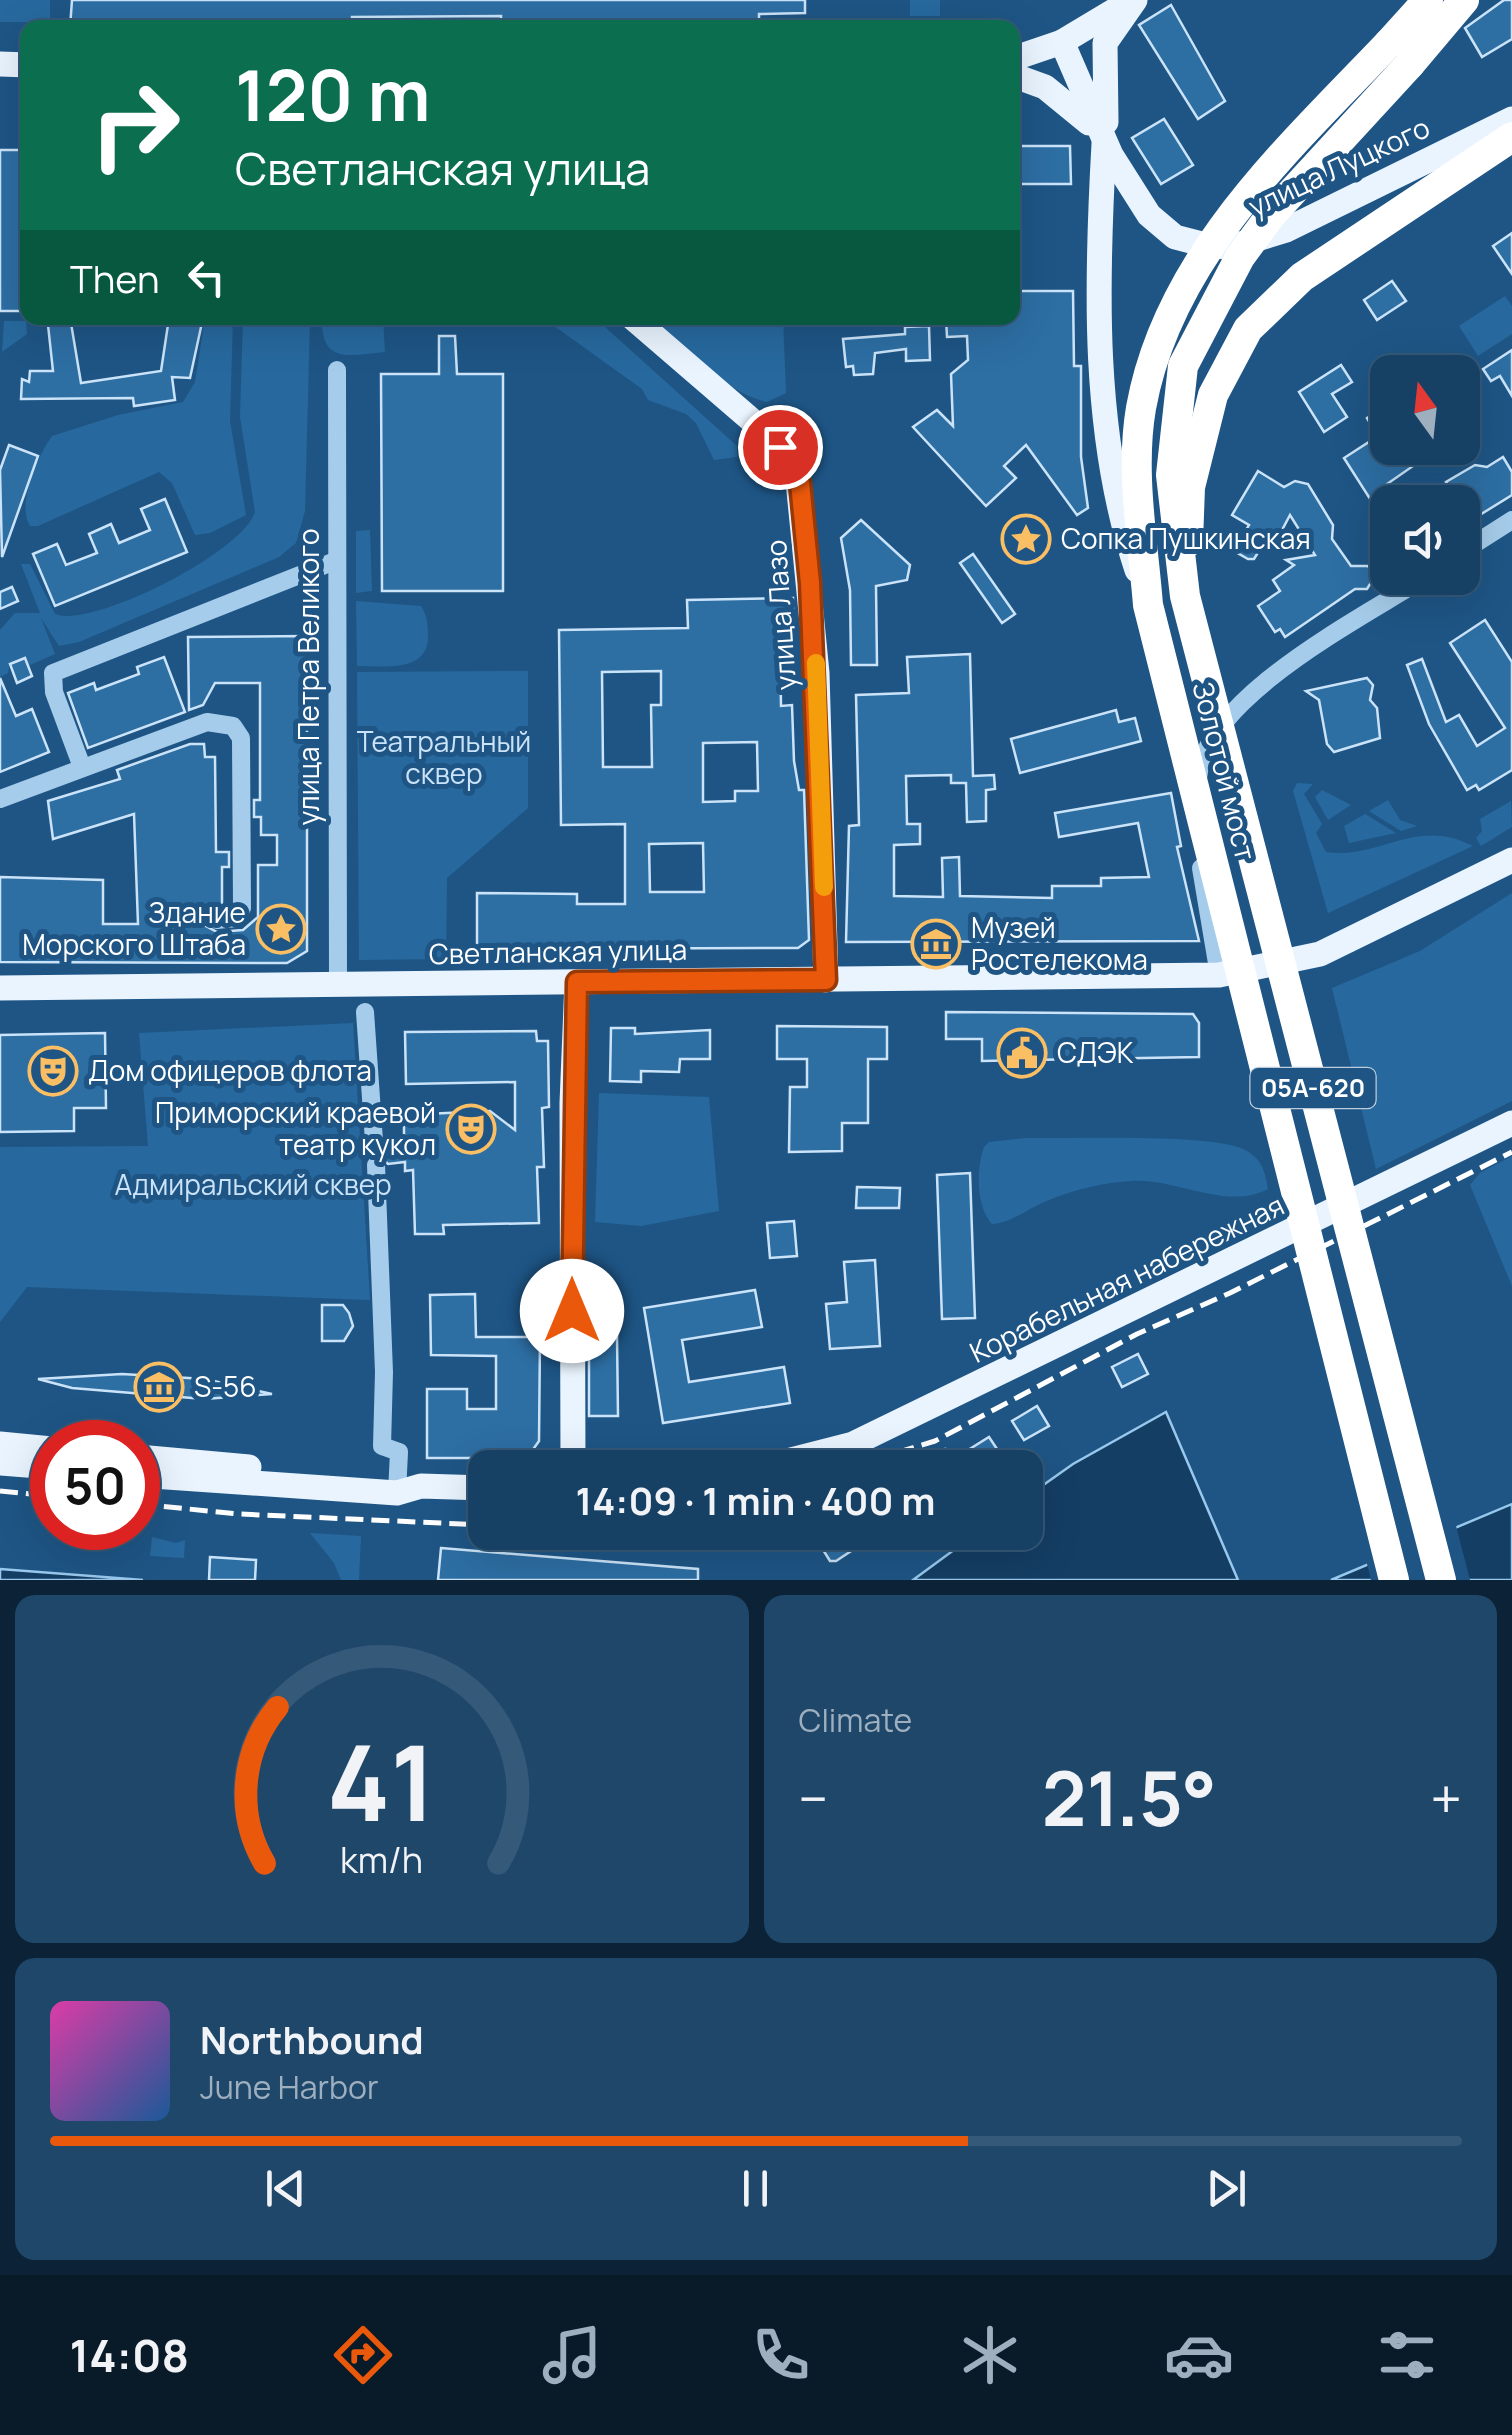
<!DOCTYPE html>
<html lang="en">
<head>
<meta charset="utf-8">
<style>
  :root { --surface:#164064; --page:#1f476a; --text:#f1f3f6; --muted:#9eafbf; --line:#355978; --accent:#ea580c }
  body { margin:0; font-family:Manrope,sans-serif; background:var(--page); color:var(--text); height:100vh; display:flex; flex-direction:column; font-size:38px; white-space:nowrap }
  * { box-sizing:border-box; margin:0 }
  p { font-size:32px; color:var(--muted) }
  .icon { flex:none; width:55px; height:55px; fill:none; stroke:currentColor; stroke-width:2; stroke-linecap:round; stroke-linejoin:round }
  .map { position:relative; height:1580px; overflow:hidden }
  .details { display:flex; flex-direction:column; gap:15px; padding:15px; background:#0c2337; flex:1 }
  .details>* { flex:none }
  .hud { position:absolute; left:20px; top:20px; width:1000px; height:305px; border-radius:20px; box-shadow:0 10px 40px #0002,0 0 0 2px var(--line); background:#0b6e4f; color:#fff; overflow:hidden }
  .needle { width:65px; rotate:345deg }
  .fabs { position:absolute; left:1370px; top:355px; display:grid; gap:20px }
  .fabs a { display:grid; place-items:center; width:110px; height:110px; border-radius:20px; background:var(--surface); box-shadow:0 10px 40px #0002,0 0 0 2px var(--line); font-size:50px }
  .speed { position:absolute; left:30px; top:1420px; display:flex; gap:20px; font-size:50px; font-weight:700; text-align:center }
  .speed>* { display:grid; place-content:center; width:130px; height:130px; border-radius:50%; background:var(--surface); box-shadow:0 10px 40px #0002,0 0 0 2px var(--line); line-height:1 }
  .speed .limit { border:15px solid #d22; background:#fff; color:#111 }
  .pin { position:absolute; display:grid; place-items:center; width:85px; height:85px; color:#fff; margin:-42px; border:5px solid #fff; border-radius:50%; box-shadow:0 2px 10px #0007 }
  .me { position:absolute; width:110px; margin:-55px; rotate:0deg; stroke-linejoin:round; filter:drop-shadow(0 0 8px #0008) }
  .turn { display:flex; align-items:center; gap:35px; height:210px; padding:0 50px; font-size:45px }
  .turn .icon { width:130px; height:130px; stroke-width:2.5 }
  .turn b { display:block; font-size:70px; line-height:85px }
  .then { display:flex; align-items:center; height:95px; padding:0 50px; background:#0003; gap:20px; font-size:38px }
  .big { font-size:75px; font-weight:700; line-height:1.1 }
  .details .card { flex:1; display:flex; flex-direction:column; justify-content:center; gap:15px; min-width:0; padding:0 35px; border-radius:20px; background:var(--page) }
  .details .dial { align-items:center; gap:0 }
  .dial svg { height:260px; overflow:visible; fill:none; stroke:var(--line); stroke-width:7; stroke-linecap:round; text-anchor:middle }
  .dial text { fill:var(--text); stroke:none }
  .song { display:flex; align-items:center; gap:30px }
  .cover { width:120px; height:120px; border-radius:15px; background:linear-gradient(135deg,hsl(320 70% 55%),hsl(210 70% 35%)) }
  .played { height:10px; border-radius:5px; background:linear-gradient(90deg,var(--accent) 65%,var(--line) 65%) }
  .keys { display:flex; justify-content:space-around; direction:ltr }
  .heat { display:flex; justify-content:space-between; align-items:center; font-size:55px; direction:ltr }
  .details .tiles { flex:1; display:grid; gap:15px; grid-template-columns:1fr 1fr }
  .card:last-child { grid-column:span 2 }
  .trip { position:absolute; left:468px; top:1450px; width:575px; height:100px; border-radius:20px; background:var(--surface); box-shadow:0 10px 40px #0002,0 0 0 2px var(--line); font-weight:700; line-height:100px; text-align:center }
  .menu { display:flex; height:160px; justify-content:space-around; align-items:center; background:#091a28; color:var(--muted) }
  .menu .icon { width:70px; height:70px }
  .menu .current { color:var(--accent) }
  .menu b { font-size:45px; color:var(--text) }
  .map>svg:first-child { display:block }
</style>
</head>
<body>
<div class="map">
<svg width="1512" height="1580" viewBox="0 0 1512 1580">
  <rect width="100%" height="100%" fill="#1e5585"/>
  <g fill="#27699e">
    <rect x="0" y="0" width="50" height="22"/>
    <rect x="910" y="0" width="30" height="16"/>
    <polygon points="1505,296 1512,306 1512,334 1478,356 1459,326"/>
    <path d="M205,318H233L230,421L246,515L210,533L195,535L172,483L159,472L38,526H30C16,504 38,456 52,436L118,415L183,402L195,382Z"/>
    <path d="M243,318H310L305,511L296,543L279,557L79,642L59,646L41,618L55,654L28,666L25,658L10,664L8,673L0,677V630L15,613H40L21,564H30L55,614C92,629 243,552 255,512L240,417Z"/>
    <path d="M322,318H383L385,352C349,355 321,365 322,318Z"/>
    <polygon points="543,318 595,318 737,446 737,457 714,460 696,423 686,414 648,400 642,389"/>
    <path d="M649,318H783L786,393L767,402C723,392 682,346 649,318Z"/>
    <polygon points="4,321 26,321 27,334 2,352"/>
    <polygon points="370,530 372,591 356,593 356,531"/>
    <path d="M356,601L421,606C427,615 428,625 428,637C428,673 382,666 357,666Z"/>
    <polygon points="528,671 528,808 447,878 446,959 359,960 357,672"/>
    <path d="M1297,783L1313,784L1304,794L1322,824L1316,833L1326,852C1379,860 1416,816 1473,846L1328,913L1293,791Z"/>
    <polygon points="1322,790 1351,805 1328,820 1315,797"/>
    <polygon points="1388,800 1400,820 1417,826 1401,831 1369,811"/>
    <polygon points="1511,801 1512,827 1481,846 1476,838 1482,831 1480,819"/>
    <polygon points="1365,814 1396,833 1349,843 1344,826"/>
    <polygon points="1512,893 1512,1101 1376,1169 1332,988 1420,951"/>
    <polygon points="353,1023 370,1300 27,1287 0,1322 0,1147 148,1146 139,1033"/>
    <polygon points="599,1093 709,1097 719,1211 641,1226 595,1222"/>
    <path d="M1026,1138C1069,1139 1215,1133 1245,1150C1262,1159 1265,1171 1268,1189C1226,1211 1177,1178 1132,1181C1105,1182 1073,1190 1049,1200C1030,1207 1012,1223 992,1224C976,1207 976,1169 984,1147L989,1142Z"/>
    <polygon points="1512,1156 1512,1286 1470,1185 1480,1173"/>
    <polygon points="310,1533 361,1536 359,1580 341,1580 334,1563"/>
    <polygon points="152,1537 176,1543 185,1540 184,1558 150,1556"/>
  </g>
  <g fill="#143e64" stroke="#98c8ec" stroke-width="2.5">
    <polygon points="1166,1412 1238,1580 913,1580 977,1533 1025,1532 1025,1498 1073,1464"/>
    <polygon points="1512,1504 1512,1580 1331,1580"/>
    <polygon points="0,1569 143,1580 0,1580"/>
  </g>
  <polygon fill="#1e5585" points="1455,1522 1470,1580 1371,1580 1366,1560"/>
  <g fill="#2d6ea3" stroke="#cae3f8" stroke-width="2.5" fill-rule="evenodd">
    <polygon points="72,0 805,0 805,13 759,14 759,24 630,28 501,28 501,16 352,17 352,28 288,28 288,24 70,28"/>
    <polygon points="1504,0 1512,0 1512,39 1482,57 1465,28"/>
    <polygon points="1171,5 1225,101 1198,119 1139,25"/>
    <polygon points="1164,119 1193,165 1161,184 1132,138"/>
    <polygon points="1012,146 1070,146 1071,184 1012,184"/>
    <rect x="0" y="150" width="25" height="161"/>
    <polygon points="1512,233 1512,274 1493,246"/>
    <polygon points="1392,281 1406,301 1377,320 1364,300"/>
    <polygon points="1012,291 1073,291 1074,366 1081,366 1081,457 1088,508 1077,515 1026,445 1004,466 1016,478 986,506 913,427 937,410 953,426 951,374 968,360 967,336 947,337 946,318 1012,318"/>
    <polygon points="169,318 203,318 190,378 172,377 175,400 134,406 133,398 21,399 22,379 29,382 30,371 53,371 48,325 71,323 81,383 161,371"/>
    <polygon points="929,326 930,360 906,361 906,349 875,353 873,374 854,375 853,366 846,367 843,339 905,334 905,327"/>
    <polygon points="439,336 455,336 457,374 503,374 503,591 382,591 381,374 439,374"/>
    <polygon points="1512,350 1512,396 1500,376 1491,381 1483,369"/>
    <polygon points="1442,355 1453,372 1414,372"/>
    <polygon points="1341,365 1352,382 1332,394 1347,417 1324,432 1299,392"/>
    <polygon points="1388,404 1388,448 1420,448 1426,457 1387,484 1398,502 1388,502 1388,527 1344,458 1378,436 1367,418"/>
    <polygon points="9,445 38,456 2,557 0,470"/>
    <polygon points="1503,457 1512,472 1512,495 1470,521 1446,482 1475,465 1487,467"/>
    <polygon points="1258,471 1284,487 1295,481 1308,484 1333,525 1332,539 1351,566 1368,566 1375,576 1367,589 1355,589 1285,637 1280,629 1275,632 1258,606 1280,591 1273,580 1294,565 1286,560 1315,555 1290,515 1271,551 1262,546 1254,559 1248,559 1234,551 1249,525 1232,515"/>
    <polygon points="165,499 187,552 55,606 33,554 57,544 66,565 97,553 89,534 111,524 119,543 150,530 141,509"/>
    <polygon points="861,520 910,565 907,580 876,586 877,665 851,665 850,590 841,538"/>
    <polygon points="973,554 1015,614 1002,623 960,563"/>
    <polygon points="12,587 18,601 0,609 0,592"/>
    <path d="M793,598V643H780L781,706L792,705L794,761L799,790H804L809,940L798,948L477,949V893L577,894V904H625V824L561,825L559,630L688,628L687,600ZM661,671V705H651L652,767H603L602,672ZM757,742L758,791H735V801L703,802V743ZM703,843L704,892H650L649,844Z"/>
    <polygon points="1485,620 1512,662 1512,770 1479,790 1476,785 1467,790 1429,724 1407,665 1422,659 1446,722 1459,715 1477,746 1505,728 1450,643"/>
    <polygon points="307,636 307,951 287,963 0,962 0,877 103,880 103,924 138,924 134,814 53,839 48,801 120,779 117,770 190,744 204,744 205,757 215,757 216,852 229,852 229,867 222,867 222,907 209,911 206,926 217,932 243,930 258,917 258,865 277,865 277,835 261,835 261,817 254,817 254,800 260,800 260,683 215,683 203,705 189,710 188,637"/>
    <polygon points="970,654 973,776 994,775 995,789 986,790 986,821 967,822 966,783 951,783 951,775 906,776 907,824 920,824 920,844 894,845 894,896 943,897 942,858 959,857 960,896 1052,898 1052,886 1101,886 1101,878 1149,877 1138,823 1059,837 1055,813 1171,793 1181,846 1177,847 1199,941 846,942 849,826 859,825 856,695 909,693 907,657"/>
    <polygon points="164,657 185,712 88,748 68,693 94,683 96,690 139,674 137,667"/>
    <polygon points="25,658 32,676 17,683 10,664"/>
    <polygon points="0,678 16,716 32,709 49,752 0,772"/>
    <polygon points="1367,678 1373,685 1370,700 1377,708 1380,738 1334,752 1327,744 1319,700 1306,691"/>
    <polygon points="1116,710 1119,722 1135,718 1141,741 1020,773 1011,739"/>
    <polygon points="946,1012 1193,1014 1199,1023 1199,1057 982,1061 982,1039 946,1039"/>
    <polygon points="777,1026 887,1027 887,1059 868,1059 868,1123 842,1123 842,1151 789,1152 790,1087 807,1087 807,1059 777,1059"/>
    <polygon points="611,1028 635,1028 635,1034 710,1030 710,1059 680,1059 679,1072 641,1071 641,1082 610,1081"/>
    <polygon points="536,1031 537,1041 548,1041 549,1107 542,1108 544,1167 537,1167 539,1223 443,1225 444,1234 415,1234 413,1170 405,1171 405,1162 388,1164 377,1153 386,1140 404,1139 404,1115 490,1111 515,1130 515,1082 406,1084 405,1032"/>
    <polygon points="105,1033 106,1108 74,1108 74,1131 0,1132 0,1035"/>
    <polygon points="970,1173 975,1318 942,1319 937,1175"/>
    <polygon points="857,1187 900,1188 899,1208 856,1208"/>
    <polygon points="794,1221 797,1256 770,1258 767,1223"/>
    <polygon points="875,1260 880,1346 830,1349 826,1304 847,1302 844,1262"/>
    <polygon points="755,1290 762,1327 682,1340 689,1382 784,1367 790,1403 663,1423 644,1308"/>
    <polygon points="475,1294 476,1337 540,1337 539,1441 527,1458 427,1458 427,1389 467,1389 467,1409 496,1409 496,1356 431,1355 430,1295"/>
    <polygon points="322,1305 343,1305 349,1313 353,1326 344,1341 322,1341"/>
    <polygon points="617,1335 618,1416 589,1416 589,1336"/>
    <polygon points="1138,1354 1148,1374 1122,1387 1112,1367"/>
    <polygon points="122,1374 205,1379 272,1394 204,1399 72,1388 38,1379"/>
    <polygon points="1037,1406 1049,1426 1024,1440 1012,1421"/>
    <polygon points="989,1437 1001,1455 982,1468 916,1468 945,1449 952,1460"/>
    <polygon points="812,1532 880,1532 836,1561 830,1561"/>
    <polygon points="441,1548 698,1569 698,1580 438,1580"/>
    <polygon points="210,1557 256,1560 255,1580 209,1580"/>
  </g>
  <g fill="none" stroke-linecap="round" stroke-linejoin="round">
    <g stroke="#a5ccea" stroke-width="18">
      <polyline points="337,370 338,984"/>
      <polyline points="1462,552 1512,520"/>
      <polyline points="82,767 54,692 53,673 335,561"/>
      <path d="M1198,778C1205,697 1362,618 1424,578"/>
      <polyline points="0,799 207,722 233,726 241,738 242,908 236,918 217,920"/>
      <polyline points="1201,868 1219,975"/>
      <polyline points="365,1012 374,1141"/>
      <polyline points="376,1165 384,1372 382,1446 399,1452 397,1493"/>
    </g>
    <g stroke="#e9f4fe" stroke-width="25">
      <polyline points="1062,42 1111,155 1149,215 1175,237 1210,246 1231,247 1286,230 1512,119"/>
      <polyline points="1012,59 1062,42 1122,6"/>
      <polyline points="0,64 28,65"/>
      <polyline points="1012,75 1045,87 1089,123"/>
      <polyline points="1106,122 1105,43 1135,0"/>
      <path d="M1104,144C1096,285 1092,435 1137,570"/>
      <polyline points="633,318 756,424 786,453 797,471 817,673 826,980"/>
      <polyline points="0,988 1219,975 1320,954 1512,860"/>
      <polyline points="0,1444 52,1449"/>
      <polyline points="138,1457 249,1467"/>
      <polyline points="0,1463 52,1467"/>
      <polyline points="573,1468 572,1103 577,982"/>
      <polyline points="760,1468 853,1444 1512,1123"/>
      <polyline points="138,1475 397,1493 421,1486 485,1488"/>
    </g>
    <g stroke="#fff" stroke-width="30">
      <polyline points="1389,43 1428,0"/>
      <polyline points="1410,64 1464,0"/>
      <polyline points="1188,542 1190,487 1213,395 1248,329 1302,277 1512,137"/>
    </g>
    <g stroke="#fff" stroke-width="5" stroke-dasharray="18 8" stroke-linecap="butt">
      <polyline points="847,1468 935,1441 1137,1334 1230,1293 1512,1152"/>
      <polyline points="0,1491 52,1496"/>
      <polyline points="138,1504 239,1514 485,1525"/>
    </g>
    <g stroke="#fff" stroke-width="30">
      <path d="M1389,43C1288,149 1168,257 1141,408C1130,472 1143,541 1148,605L1394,1580"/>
      <polyline points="1410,64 1271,215 1240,257 1183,366 1171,475 1185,596 1441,1580"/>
    </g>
  </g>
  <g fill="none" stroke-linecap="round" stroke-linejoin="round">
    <g stroke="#983908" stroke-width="25">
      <polyline id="route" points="572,1311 577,982 826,980 810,583 800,483 780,447"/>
    </g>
    <use href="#route" stroke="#ea580c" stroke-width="18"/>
    <polyline stroke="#f59e0b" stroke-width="18" points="816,663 824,887"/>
  </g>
  <defs>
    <g id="sight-ring" transform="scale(2.5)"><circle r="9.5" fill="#1e5585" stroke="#fabf64" stroke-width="1.5"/><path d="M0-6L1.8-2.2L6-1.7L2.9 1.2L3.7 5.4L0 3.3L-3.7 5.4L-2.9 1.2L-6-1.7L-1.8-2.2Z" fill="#fabf64"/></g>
    <g id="museum-ring" transform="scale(2.5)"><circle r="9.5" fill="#1e5585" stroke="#fabf64" stroke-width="1.5"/><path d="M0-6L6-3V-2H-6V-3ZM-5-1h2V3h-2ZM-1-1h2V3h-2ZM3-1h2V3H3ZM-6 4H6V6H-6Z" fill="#fabf64"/></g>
    <g id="civic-ring" transform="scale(2.5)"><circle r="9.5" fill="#1e5585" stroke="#fabf64" stroke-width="1.5"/><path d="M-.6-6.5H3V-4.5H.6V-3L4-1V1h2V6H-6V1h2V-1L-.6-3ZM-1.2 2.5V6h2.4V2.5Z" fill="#fabf64"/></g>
    <g id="theatre-ring" transform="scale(2.5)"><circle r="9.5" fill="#1e5585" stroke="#fabf64" stroke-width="1.5"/><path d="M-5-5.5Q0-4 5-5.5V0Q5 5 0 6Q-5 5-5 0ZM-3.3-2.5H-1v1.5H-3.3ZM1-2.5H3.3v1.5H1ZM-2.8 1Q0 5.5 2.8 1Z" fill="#fabf64"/></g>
  </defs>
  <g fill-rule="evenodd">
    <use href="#sight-ring" x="1026" y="539"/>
    <use href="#sight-ring" x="281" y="929"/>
    <use href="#museum-ring" x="936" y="944"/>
    <use href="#civic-ring" x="1022" y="1053"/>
    <use href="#theatre-ring" x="53" y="1071"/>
    <use href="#theatre-ring" x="471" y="1129"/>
    <use href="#museum-ring" x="159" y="1387"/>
  </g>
  <g text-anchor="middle" stroke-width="10" stroke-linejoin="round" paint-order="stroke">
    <rect fill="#1e5585" stroke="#bcccda" stroke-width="2.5" x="1250.5" y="1068" width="125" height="40" rx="8"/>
    <g font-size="25" font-weight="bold" fill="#fff">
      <text x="1313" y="1097">05А-620</text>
    </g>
    <g font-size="28" fill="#fff" stroke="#1e5585">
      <text transform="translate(1339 167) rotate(-25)" y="10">улица Луцкого</text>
      <text transform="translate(781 615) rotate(-94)" y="10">улица Лазо</text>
      <text transform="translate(309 677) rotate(-90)" y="10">улица Петра Великого</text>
      <text transform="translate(1224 771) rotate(76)" y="10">Золотой мост</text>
      <text transform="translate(558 952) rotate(-1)" y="10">Светланская улица</text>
      <text transform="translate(1127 1279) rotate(-26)" y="10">Корабельная набережная</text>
    </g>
    <g font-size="28" fill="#fff" stroke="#1e5585" text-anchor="start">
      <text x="1061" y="549">Сопка Пушкинская</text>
      <text x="246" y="923" text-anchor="end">Здание<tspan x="246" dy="32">Морского Штаба</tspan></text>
      <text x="971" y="938">Музей<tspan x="971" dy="32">Ростелекома</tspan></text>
      <text x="1057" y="1063">СДЭК</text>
      <text x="88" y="1081">Дом офицеров флота</text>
      <text x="436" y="1123" text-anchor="end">Приморский краевой<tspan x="436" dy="32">театр кукол</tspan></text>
      <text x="194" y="1397">S-56</text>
    </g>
    <g font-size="28" fill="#cae3f8" stroke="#1e5585">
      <text x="444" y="752">Театральный<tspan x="444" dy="32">сквер</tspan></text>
      <text x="253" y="1195">Адмиральский сквер</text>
    </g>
  </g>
</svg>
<div class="fabs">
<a><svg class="needle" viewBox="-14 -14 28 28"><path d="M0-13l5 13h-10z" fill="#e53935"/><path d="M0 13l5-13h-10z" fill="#9eafbf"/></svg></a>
<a><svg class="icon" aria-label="sound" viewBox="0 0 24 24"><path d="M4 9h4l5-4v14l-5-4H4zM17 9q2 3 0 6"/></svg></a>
</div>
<div class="speed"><div class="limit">50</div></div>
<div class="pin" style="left:780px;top:447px;background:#d93025"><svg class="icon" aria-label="arrive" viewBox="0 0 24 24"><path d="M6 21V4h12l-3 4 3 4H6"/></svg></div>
<svg class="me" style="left:572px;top:1311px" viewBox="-20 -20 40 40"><circle r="19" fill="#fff"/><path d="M0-13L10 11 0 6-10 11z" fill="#ea580c"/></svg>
<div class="trip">14:09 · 1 min · 400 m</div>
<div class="hud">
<div class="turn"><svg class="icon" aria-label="right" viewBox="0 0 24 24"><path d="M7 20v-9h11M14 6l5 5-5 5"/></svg><div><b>120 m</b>Светланская улица</div></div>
<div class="then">Then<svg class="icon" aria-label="left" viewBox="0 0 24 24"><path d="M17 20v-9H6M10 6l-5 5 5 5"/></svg></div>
</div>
</div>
<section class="details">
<div class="tiles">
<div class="card dial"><svg viewBox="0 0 100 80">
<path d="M14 69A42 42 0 1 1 86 69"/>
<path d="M14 69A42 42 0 0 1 18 21" stroke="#ea580c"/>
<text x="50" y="56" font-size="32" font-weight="700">41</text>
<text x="50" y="72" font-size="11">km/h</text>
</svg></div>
<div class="card"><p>Climate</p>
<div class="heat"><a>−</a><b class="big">21.5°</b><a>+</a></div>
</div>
<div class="card">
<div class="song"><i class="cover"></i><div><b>Northbound</b><p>June Harbor</p></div></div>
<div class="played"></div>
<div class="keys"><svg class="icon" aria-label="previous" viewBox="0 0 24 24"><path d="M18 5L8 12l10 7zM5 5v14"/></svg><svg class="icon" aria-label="pause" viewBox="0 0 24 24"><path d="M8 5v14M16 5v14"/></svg><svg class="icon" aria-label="next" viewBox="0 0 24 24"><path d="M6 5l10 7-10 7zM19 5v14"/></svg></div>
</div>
</div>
</section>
<nav class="menu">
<b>14:08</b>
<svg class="icon current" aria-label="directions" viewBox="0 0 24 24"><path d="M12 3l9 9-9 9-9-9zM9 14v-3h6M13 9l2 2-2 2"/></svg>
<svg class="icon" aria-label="music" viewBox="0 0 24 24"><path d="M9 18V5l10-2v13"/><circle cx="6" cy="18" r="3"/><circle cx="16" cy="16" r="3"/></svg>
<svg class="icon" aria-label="phone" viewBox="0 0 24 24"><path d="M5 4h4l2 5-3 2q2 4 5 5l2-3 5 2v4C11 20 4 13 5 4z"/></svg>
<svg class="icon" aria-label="climate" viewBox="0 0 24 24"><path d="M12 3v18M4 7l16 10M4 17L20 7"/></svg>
<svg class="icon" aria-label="car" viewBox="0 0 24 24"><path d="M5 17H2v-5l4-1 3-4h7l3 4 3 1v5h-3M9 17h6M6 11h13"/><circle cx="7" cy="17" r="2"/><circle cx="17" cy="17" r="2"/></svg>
<svg class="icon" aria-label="filters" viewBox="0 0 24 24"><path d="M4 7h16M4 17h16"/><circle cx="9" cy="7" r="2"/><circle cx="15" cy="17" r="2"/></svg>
</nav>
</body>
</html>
